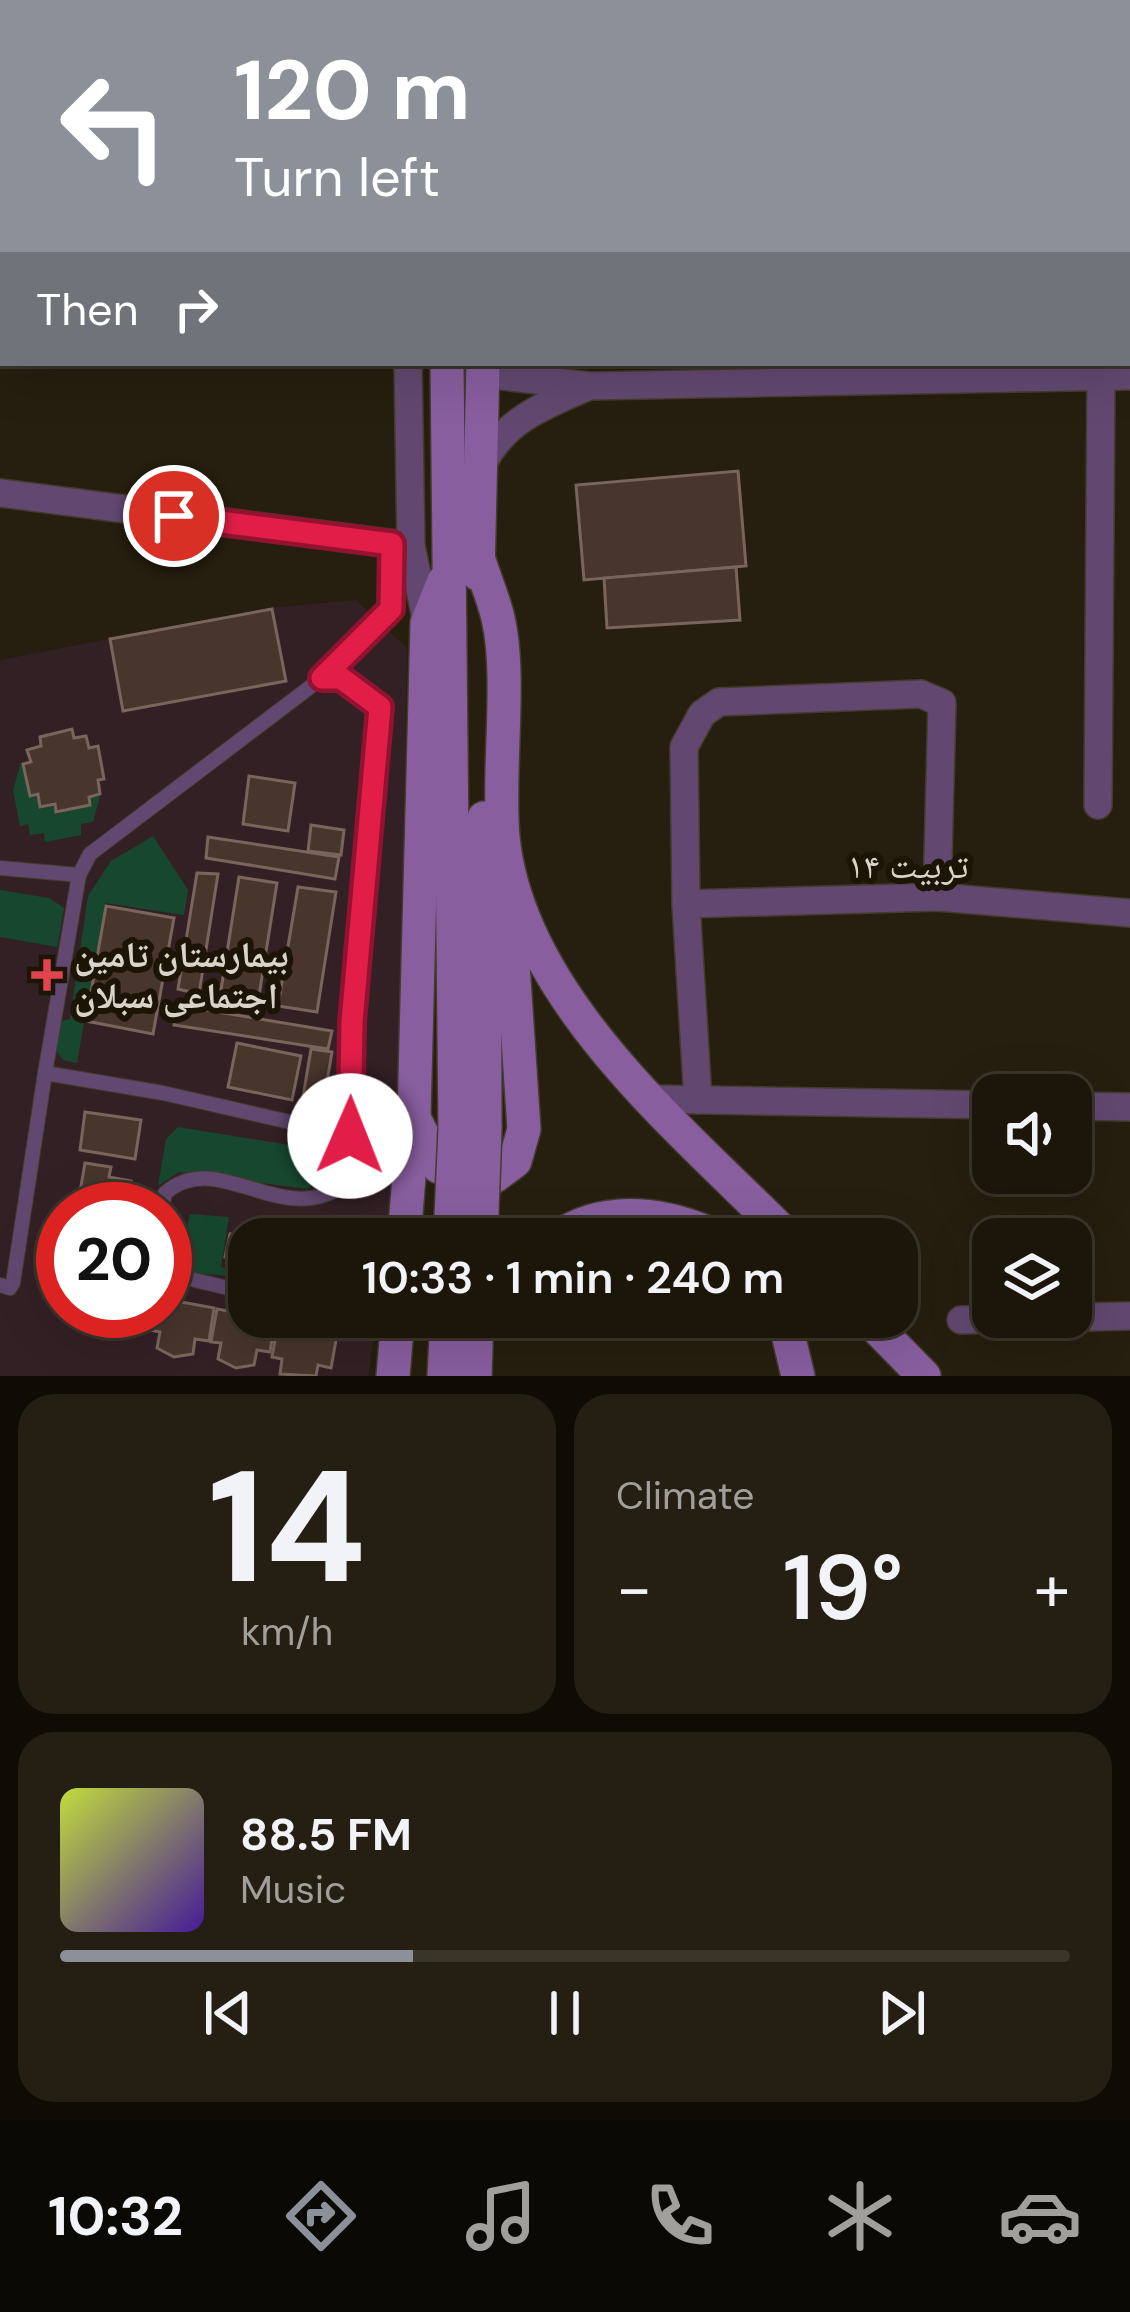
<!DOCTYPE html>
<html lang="en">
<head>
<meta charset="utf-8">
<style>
  :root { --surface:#1c160a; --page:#251f13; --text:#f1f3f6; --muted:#a09f9c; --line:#3a352b; --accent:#8c9099 }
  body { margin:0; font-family:"DM Sans","Noto Naskh Arabic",sans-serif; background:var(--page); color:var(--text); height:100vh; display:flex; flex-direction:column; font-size:45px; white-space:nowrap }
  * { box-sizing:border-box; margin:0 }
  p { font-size:39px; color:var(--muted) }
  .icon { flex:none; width:66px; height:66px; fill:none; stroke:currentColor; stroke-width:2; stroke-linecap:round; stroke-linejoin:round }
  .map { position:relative; height:1376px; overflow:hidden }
  .side { display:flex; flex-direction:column; gap:18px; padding:18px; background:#0f0c06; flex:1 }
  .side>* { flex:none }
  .top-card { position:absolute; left:0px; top:0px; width:1131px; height:366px; box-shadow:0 12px 48px #0002,0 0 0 3px var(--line); background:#8c9099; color:#fff; overflow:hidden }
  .controls { position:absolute; left:972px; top:1074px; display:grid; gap:24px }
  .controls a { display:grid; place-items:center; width:120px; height:120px; border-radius:24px; background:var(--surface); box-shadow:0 12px 48px #0002,0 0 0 3px var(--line); font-size:60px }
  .speed { position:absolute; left:36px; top:1182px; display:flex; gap:24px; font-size:60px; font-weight:700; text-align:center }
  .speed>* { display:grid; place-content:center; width:156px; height:156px; border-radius:50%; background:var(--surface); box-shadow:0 12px 48px #0002,0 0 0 3px var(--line); line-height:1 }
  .speed .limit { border:18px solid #d22; background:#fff; color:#111 }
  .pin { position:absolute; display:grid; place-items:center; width:102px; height:102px; color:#fff; margin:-51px; border:6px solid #fff; border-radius:50%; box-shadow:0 3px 12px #0007 }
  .me { position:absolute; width:132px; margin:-66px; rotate:1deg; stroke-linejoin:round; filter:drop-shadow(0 0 9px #0008) }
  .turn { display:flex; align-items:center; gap:42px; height:252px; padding:0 36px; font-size:54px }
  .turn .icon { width:156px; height:156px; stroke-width:2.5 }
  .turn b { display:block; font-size:84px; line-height:102px }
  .then { display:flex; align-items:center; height:114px; padding:0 36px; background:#0003; gap:24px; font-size:45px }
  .big { font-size:90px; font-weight:600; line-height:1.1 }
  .side .tile { flex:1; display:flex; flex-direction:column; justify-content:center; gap:18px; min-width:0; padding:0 42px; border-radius:36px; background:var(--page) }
  .side .dial { align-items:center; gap:0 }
  .dial b { font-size:156px; line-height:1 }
  .song { display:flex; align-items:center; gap:36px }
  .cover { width:144px; height:144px; border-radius:18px; background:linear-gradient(135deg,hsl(70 70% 55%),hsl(260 70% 35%)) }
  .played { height:12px; border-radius:6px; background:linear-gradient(90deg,var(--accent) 35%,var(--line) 35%) }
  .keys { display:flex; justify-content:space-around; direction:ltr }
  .heat { display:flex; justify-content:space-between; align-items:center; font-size:66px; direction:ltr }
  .side .tiles { flex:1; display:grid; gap:18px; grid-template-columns:1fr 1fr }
  .tile:last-child { grid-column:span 2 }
  .trip { position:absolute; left:228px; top:1218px; width:690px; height:120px; border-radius:36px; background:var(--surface); box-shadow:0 12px 48px #0002,0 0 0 3px var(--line); font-weight:600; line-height:120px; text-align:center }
  .dock { display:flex; height:192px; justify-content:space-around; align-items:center; background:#0b0904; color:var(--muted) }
  .dock .icon { width:84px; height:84px }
  .dock .active { color:var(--accent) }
  .dock b { font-size:54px; color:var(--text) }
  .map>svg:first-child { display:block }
</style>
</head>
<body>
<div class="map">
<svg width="1130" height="1376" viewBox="0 0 1130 1376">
  <rect width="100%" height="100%" fill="#261e0e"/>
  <path fill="#332025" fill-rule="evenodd" d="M356,600L407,648L398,1130L389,1239H273L242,1228L231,1277L249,1286V1314L217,1309L211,1341L221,1343L218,1359L236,1368L254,1365L257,1350L270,1351L275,1319L265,1317H377L368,1376H316L318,1365L331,1367L336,1335L279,1325L273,1356L282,1359V1376H0V660L269,608ZM272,610L285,681L111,639ZM41,746H98L104,778L98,780L90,805L57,812L55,804L40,807L38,794L30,795L23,765L31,762L28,750ZM250,776L294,783L288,831L243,824ZM209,837L338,857L335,879L207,858ZM197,874H217L198,993L178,989ZM239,878L277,883L257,1002L220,995ZM298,888L335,892L316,1012L279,1006ZM106,906L173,918L152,1034L86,1021ZM177,1005L331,1031L328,1049L174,1025ZM237,1043L300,1056L292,1100L228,1087ZM85,1112L140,1120L135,1158L80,1150ZM111,1167L109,1177L126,1209H165V1299L214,1308L209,1340L195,1339L193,1354L174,1357L157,1347L160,1332L150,1330L153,1311H63V1271L44,1267L53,1216L77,1209Z"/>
  <g fill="#17482f">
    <polygon points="21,762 29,796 37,795 39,809 53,806 56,814 91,806 90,798 100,796 93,822 81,824 81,835 45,842 44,833 30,835 28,824 20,826 13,790"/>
    <polygon points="153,836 188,890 184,915 105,903 77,1063 63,1060 51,1042 59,1022 70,1019 88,896 111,861"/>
    <polygon points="0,890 49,898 64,908 57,947 0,937"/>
    <polygon points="178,1127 338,1153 308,1189 179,1172 158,1186 166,1139"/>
    <polygon points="190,1214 229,1217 221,1267 232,1269 231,1276 193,1273 179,1263"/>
  </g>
  <g fill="#48352c" stroke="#79655b" stroke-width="3">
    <polygon points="738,471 746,566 584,580 576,485"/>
    <polygon points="736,567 740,620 607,628 604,578"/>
    <polygon points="272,609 286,681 123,711 110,639"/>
    <polygon points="72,729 74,738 86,736 89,748 98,746 104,779 98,780 100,794 89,797 90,805 56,812 55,804 40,807 38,794 30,796 23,764 31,762 27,750 41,746 40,737"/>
    <polygon points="249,776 295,783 288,831 243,824"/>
    <polygon points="311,825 344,830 341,855 308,851"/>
    <polygon points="208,837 339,857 335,879 206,858"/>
    <polygon points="197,873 218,874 199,994 178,989"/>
    <polygon points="239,877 277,883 258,1002 220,996"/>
    <polygon points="298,887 336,892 317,1012 278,1006"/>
    <polygon points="106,906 174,918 153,1034 86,1021"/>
    <polygon points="176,1005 332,1031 328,1049 174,1025"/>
    <polygon points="237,1043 301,1056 292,1100 228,1087"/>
    <polygon points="311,1049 332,1052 322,1111 301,1109"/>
    <polygon points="85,1112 141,1120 135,1159 80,1150"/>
    <polygon points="85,1163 111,1167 109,1177 131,1181 126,1209 77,1209"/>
    <polygon points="53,1216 63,1217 63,1271 44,1267"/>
    <polygon points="241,1228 274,1237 249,1239 249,1286 231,1277 233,1258 225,1257 230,1234 240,1235"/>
    <polygon points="165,1299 214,1308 209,1341 195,1339 193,1354 174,1357 157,1348 160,1332 150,1330 153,1311 165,1311"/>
    <polygon points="217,1309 275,1319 270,1352 257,1350 254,1365 236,1368 218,1359 221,1343 211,1342"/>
    <polygon points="278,1324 337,1335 331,1368 318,1365 316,1376 280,1374 282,1359 272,1357"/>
  </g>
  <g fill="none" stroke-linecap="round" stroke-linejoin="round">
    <g stroke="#433b2c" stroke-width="16">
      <g id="service">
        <polyline points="322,678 391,609 392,544"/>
        <polyline points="0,868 79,875"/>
        <path d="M162,1209L165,1193C219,1146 282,1232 347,1183L352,1022L380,707L341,678H322L90,854L79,875L45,1073L163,1093L351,1136"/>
        <polyline points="165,1273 249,1293"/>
        <polyline points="0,1285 10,1288 13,1283 45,1073"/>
      </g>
    </g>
    <g stroke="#433b2c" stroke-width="30">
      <g id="minor">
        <polyline points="401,0 401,3"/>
        <polyline points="880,0 880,3"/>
        <polyline points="1113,0 1114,3"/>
        <polyline points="51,3 52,0"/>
        <polyline points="602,3 723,0"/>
        <polyline points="0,87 3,87"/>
        <polyline points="1128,91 1130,103"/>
        <polyline points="1128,129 1130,129"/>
        <polyline points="1128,218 1130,217"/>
        <polyline points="0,300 3,300"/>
        <polyline points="408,363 411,546 427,623"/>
        <polyline points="483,374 590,386 1130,376"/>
        <path d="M482,465C504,421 542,406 587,387"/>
        <polyline points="0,493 411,546"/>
        <polyline points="1098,805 1101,375"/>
        <polyline points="686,904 937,897 1130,913"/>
        <polyline points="652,1099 993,1105"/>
        <polyline points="698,1100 686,904 684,747 702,714 719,702 921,694 942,703 937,897"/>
        <polyline points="1071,1106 1130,1107"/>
        <polyline points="961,1320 1130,1316"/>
      </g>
    </g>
    <g stroke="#433b2c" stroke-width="36">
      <g id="secondary">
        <polyline points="453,0 453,3"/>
        <polyline points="485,0 485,3"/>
        <polyline points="447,363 455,1129"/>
        <path d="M478,557C484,577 493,597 498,618C512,677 497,772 503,837C519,998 683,1131 790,1239"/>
        <polyline points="478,574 483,363"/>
        <polyline points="484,818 485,1128"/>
        <polyline points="416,1122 439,1167 481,1177 495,1176 515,1161 524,1129 509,904"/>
        <polyline points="404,1239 414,1115 427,623 444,581"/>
        <path d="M555,1239C606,1203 669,1213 721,1239"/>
        <polyline points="784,1317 798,1376"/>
        <polyline points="866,1317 924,1376"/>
        <polyline points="393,1376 398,1317"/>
        <polyline points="444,1376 447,1317"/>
        <polyline points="475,1376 477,1317"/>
      </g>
    </g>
    <use href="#service" stroke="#624870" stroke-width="14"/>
    <use href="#minor" stroke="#624870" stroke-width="27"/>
    <use href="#secondary" stroke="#885e9f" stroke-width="33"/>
    <g stroke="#433b2c" stroke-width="36" stroke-linecap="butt">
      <g id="secondary-bridge">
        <polyline points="450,1239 455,1129"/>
        <polyline points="481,1239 485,1128"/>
      </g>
    </g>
    <use href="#secondary-bridge" stroke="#885e9f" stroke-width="33"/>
  </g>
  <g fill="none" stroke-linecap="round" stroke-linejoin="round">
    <g stroke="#92132f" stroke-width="30">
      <polyline id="route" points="174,516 392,544 391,609 322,678 341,678 380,707 352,1022 350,1136"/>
    </g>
    <use href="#route" stroke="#e11d48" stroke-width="21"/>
  </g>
  <path fill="#e0444e" stroke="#1c1505" stroke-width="4.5" d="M41 957h12v12h12v12h-12v12h-12v-12h-12v-12h12z"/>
  <g text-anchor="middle" stroke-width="12" stroke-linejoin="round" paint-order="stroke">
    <g font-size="36" fill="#d9d4ca" stroke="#1c1505">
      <text x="908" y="878">تربیت ۱۴</text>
    </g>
    <g font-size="36" font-weight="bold" fill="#d9d4ca" stroke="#1c1505" text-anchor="start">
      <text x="74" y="967">بیمارستان تامین<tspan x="74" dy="41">اجتماعی سبلان</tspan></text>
    </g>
  </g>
</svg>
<div class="controls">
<a><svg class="icon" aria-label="sound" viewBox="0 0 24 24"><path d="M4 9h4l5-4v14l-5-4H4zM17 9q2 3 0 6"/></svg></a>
<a><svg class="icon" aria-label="layers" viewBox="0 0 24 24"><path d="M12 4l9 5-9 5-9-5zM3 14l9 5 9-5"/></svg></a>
</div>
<div class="speed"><div class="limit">20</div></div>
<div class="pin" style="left:174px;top:516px;background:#d93025"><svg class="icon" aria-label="arrive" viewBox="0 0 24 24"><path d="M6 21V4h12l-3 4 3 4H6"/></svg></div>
<svg class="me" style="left:350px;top:1136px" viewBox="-20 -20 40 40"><circle r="19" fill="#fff"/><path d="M0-13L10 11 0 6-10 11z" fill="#e11d48"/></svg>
<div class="trip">10:33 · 1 min · 240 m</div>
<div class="top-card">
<div class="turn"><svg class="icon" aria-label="left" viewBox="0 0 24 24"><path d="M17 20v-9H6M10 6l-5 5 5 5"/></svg><div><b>120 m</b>Turn left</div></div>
<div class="then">Then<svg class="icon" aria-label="right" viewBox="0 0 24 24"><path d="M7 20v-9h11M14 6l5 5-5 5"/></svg></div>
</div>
</div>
<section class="side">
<div class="tiles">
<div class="tile dial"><b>14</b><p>km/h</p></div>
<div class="tile"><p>Climate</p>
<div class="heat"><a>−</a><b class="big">19°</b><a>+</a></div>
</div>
<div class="tile">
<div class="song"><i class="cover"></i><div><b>88.5 FM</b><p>Music</p></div></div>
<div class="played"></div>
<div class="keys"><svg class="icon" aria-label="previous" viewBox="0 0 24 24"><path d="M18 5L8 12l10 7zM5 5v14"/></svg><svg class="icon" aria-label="pause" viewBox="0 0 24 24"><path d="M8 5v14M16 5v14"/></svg><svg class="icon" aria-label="next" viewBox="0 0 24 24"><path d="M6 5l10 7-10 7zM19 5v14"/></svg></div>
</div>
</div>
</section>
<nav class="dock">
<b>10:32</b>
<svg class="icon active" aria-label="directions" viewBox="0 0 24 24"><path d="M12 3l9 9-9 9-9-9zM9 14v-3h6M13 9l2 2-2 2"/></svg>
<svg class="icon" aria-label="music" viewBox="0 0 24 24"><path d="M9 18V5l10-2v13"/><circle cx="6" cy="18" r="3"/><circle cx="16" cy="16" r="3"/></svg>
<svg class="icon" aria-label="phone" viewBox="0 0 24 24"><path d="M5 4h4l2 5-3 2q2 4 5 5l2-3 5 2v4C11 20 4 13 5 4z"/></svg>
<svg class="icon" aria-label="climate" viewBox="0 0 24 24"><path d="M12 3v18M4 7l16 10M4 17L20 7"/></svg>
<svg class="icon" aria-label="car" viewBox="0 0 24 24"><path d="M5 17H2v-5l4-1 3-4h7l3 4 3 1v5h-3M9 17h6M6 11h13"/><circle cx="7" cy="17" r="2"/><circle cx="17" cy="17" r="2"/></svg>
</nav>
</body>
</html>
